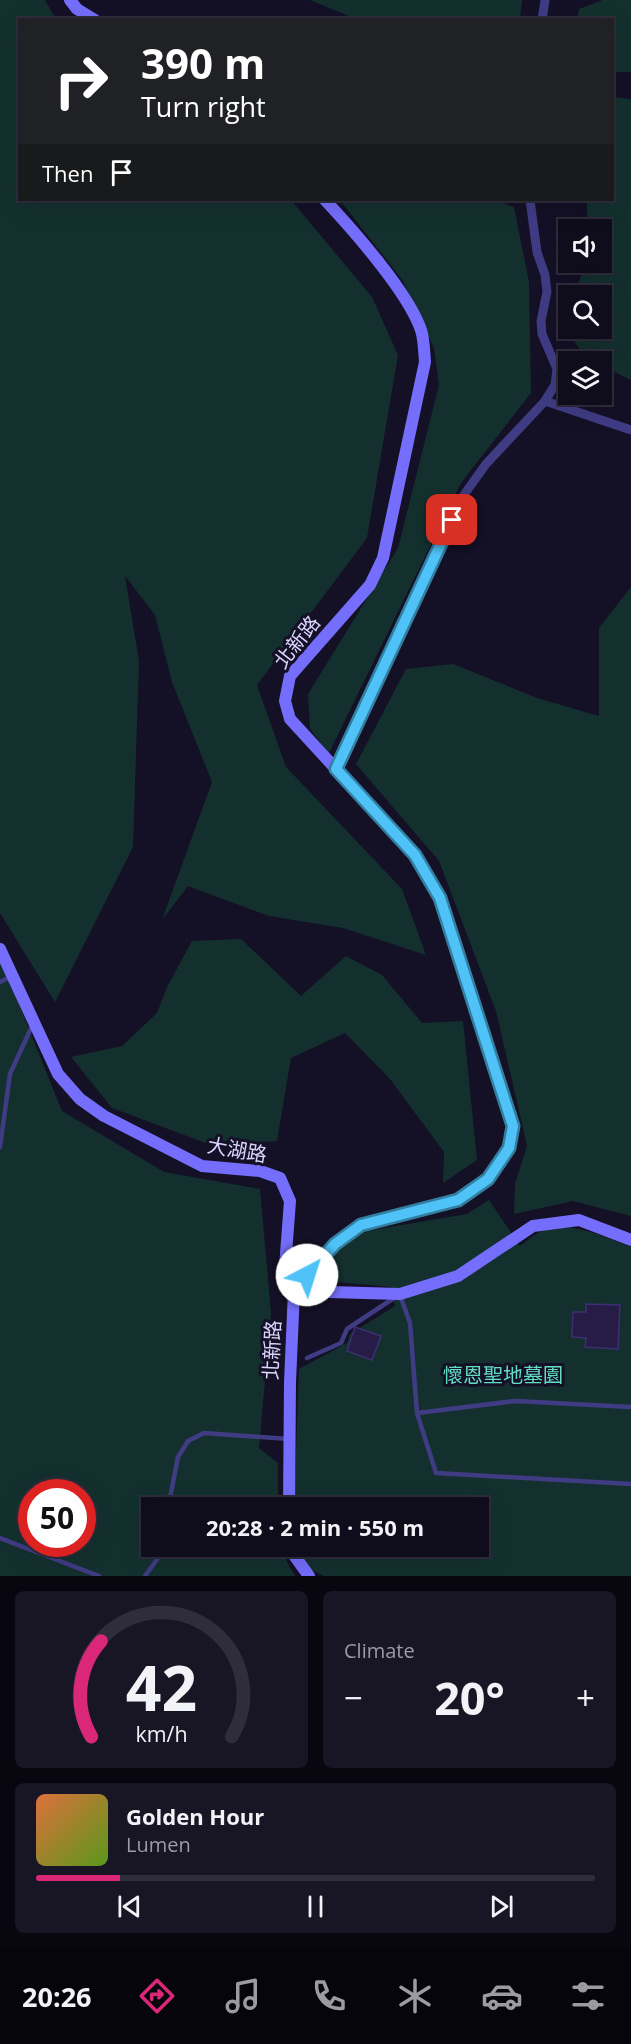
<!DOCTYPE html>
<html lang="en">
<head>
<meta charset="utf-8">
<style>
  :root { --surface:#0f0c1c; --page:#181525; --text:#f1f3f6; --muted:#9b9ba3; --line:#2f2c3b; --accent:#db2777 }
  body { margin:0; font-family:"Open Sans","Noto Sans TC",sans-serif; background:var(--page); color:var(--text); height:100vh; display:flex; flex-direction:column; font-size:22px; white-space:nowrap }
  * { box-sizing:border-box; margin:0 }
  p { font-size:20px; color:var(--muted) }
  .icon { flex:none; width:33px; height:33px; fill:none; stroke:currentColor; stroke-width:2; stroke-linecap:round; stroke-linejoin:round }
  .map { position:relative; height:1576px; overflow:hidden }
  .panel { display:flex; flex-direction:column; gap:15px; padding:15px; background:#08070f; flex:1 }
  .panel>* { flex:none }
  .hud { position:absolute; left:18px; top:18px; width:596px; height:183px; border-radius:0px; box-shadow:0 6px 24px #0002,0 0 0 2px var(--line); background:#202124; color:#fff; overflow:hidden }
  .controls { position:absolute; left:558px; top:219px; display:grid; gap:12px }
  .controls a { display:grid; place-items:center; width:54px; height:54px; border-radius:0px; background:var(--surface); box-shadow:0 6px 24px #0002,0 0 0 2px var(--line); font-size:30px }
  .speed { position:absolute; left:18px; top:1479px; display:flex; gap:12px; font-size:30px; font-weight:700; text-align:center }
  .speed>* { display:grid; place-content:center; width:78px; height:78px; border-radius:50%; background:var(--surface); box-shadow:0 6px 24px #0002,0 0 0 2px var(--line); line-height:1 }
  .speed .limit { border:9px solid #d22; background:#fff; color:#111 }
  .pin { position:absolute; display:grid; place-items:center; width:51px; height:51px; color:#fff; margin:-26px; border-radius:12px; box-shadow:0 3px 9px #0006 }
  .me { position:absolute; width:66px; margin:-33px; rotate:40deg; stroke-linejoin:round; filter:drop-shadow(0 0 4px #0008) }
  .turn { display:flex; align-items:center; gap:21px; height:126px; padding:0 24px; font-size:27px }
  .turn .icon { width:78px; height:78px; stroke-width:2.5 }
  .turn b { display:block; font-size:42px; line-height:51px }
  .then { display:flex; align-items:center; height:57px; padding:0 24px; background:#0003; gap:12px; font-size:22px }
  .big { font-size:45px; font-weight:700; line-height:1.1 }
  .panel .widget { flex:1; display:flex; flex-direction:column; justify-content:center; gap:9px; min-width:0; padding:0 21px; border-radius:9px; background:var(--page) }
  .panel .dial { align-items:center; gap:0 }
  .dial svg { height:156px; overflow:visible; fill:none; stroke:var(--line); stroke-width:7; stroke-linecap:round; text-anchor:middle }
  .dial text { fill:var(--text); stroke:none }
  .song { display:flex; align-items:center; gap:18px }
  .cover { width:72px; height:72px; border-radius:9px; background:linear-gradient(135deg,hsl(20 70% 55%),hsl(90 70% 35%)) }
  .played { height:6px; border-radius:3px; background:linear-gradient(90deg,var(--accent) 15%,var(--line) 15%) }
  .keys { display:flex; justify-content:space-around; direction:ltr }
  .heat { display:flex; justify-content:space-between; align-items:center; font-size:33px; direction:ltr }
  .panel .tiles { flex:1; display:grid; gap:15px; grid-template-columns:1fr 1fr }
  .widget:last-child { grid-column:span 2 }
  .trip { position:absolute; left:141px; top:1497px; width:348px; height:60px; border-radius:0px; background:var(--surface); box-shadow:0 6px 24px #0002,0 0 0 2px var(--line); font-weight:700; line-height:60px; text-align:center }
  .tab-bar { display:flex; height:96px; justify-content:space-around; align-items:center; background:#06050b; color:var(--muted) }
  .tab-bar .icon { width:42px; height:42px }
  .tab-bar .current { color:var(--accent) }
  .tab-bar b { font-size:27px; color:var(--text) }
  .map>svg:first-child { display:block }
</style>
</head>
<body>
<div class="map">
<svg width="631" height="1576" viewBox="0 0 631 1576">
  <rect width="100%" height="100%" fill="#141026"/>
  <g fill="#13302f" fill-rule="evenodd">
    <polygon points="0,0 45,0 54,16 59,19 20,20 20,200 291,200 372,297 398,355 367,538 257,685 286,767 402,889 426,955 343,928 269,916 188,886 162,920 212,782 172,682 155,615 125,576 139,661 133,847 55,1002 0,913"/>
    <polygon points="310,0 522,0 520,19 356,19"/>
    <polygon points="603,0 631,0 631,72 612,72 612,20 577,19 579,9"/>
    <polygon points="612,97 631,99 631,380 602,366 602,362 587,360 562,323 568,307 568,328 602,328 602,296 573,295 587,263 602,262 602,230 587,229 587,200 612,200"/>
    <polygon points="340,200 496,200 514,207 529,282 531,393 461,483 329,753 310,729 308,694 398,548 439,385 434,348 403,281"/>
    <polygon points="631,587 631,1216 573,1201 514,1214 515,1184 527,1146 496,1011 439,861 356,764 406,669 453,664 537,698 599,716 599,628"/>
    <polygon points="241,939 301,996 346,956 382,975 422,1023 463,1021 477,1160 443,1183 444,1152 390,1079 345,1033 291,1058 277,1141 211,1145 112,1108 71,1057 122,1046 157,1013 167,987 192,941"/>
    <path d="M0,957L62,1111L164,1172L260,1189L271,1313L259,1448L278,1463V1507L152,1508V1546L283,1547L287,1562L295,1576H0ZM32,1492H82V1544H32Z"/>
    <path d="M489,1200L520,1246C527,1241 536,1233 544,1230C573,1221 604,1237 631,1247V1576H324L301,1565L296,1547L478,1546V1508H294L299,1369L347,1343L350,1334L395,1306L391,1287L337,1282L318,1272L345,1242L366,1231L467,1214Z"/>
  </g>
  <g fill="#261c46" stroke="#3e2f72" stroke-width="1.5">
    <polygon points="586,1304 620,1305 618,1349 585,1347 586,1338 572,1337 573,1312 586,1312"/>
    <polygon points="355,1327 381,1336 372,1360 347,1351"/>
  </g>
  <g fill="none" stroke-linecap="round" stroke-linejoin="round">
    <g stroke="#403c84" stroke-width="4.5">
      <polyline points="0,982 10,977"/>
      <polyline points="0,1147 10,1074 33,1024"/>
      <polyline points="400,1295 410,1323 417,1413 436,1473 631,1484"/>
      <polyline points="307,1358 341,1343 347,1329 394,1298"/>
      <polyline points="417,1413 515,1401 631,1407"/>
      <polyline points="168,1508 178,1457 188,1441 204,1433 289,1439"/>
      <polyline points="0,1538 99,1576"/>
      <polyline points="145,1576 158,1558 160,1546"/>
    </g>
    <g stroke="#403c84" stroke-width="9">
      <polyline points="542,20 545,0"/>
      <polyline points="545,401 631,430"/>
      <polyline points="336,769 461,499 486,464 545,401 555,385 557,369 542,334 541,321 547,292 545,275 537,252 530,200"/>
    </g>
    <g stroke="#756efc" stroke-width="12">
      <polyline points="70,0 77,9 95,20"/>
      <polyline points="0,949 58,1074 80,1099 104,1116 202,1166 260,1171 280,1178 290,1201 285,1267 294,1291 400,1294 458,1276 533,1226 579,1220 631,1240"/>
      <path d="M289,1508L290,1382L294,1291L335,1244L361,1225L458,1200L488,1179L509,1148L513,1126L440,899L415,855L290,719L285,701L290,676L370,585L383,558L425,362C424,351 424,339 421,330C408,292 353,230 325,200"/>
      <polyline points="291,1546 291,1551 309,1576"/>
    </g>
  </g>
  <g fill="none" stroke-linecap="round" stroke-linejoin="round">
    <g stroke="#337fa1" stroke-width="15">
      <polyline id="route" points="307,1275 335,1244 361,1225 458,1200 488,1179 509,1148 513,1126 440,898 415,855 336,769 452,520"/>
    </g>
    <use href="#route" stroke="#4fc3f7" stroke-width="10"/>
  </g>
  <g text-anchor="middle" stroke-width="6" stroke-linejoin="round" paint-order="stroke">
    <g font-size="20" fill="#dbd5fe" stroke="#141026">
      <text transform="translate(297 642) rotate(-52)" y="7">北新路</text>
      <text transform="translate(237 1150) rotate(10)" y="7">大湖路</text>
      <text transform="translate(272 1350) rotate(-87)" y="7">北新路</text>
    </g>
    <g font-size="20" fill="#62ddc2" stroke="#141026">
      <text x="503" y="1382">懷恩聖地墓園</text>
    </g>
  </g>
</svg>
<div class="controls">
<a><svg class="icon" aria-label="sound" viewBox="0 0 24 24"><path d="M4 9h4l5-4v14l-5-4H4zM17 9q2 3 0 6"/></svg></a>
<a><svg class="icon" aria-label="search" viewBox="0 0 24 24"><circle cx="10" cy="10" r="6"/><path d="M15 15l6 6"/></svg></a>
<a><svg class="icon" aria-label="layers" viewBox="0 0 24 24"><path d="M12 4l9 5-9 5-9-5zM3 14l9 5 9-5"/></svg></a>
</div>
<div class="speed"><div class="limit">50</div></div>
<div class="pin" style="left:452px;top:520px;background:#d93025"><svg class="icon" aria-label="arrive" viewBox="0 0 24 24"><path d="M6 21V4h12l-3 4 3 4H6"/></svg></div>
<svg class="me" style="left:307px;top:1275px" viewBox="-20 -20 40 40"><circle r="19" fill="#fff"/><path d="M0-13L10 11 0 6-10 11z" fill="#4fc3f7"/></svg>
<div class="trip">20:28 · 2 min · 550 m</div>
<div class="hud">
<div class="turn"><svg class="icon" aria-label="right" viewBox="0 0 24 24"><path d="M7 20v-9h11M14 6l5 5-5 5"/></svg><div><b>390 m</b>Turn right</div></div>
<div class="then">Then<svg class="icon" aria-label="arrive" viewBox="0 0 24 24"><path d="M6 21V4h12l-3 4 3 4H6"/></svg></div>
</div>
</div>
<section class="panel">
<div class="tiles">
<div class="widget dial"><svg viewBox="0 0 100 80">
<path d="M14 69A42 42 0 1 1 86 69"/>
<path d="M14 69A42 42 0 0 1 19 20" stroke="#db2777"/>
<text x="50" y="56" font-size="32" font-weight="700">42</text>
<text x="50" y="72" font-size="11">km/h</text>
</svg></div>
<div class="widget"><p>Climate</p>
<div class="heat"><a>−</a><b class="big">20°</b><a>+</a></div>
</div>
<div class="widget">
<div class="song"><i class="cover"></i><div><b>Golden Hour</b><p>Lumen</p></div></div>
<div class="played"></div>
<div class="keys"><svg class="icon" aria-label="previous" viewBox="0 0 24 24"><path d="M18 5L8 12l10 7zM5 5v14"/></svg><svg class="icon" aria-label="pause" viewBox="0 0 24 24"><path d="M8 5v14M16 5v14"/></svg><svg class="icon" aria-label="next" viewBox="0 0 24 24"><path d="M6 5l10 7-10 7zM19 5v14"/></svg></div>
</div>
</div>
</section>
<nav class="tab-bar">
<b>20:26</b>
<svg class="icon current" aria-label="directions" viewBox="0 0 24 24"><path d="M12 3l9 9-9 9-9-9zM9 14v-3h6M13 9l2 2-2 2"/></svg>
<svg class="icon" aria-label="music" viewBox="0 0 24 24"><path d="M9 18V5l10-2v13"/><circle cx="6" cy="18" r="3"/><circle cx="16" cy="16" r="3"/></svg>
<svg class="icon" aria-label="phone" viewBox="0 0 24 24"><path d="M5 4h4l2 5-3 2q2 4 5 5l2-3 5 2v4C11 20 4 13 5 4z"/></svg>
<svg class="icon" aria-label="climate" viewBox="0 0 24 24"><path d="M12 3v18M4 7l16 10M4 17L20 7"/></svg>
<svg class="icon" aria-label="car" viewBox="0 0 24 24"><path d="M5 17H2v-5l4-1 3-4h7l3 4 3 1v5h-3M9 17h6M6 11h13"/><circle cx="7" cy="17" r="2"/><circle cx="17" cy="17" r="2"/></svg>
<svg class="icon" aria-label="filters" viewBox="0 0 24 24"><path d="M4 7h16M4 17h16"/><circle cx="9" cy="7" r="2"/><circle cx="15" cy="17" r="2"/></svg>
</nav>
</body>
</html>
